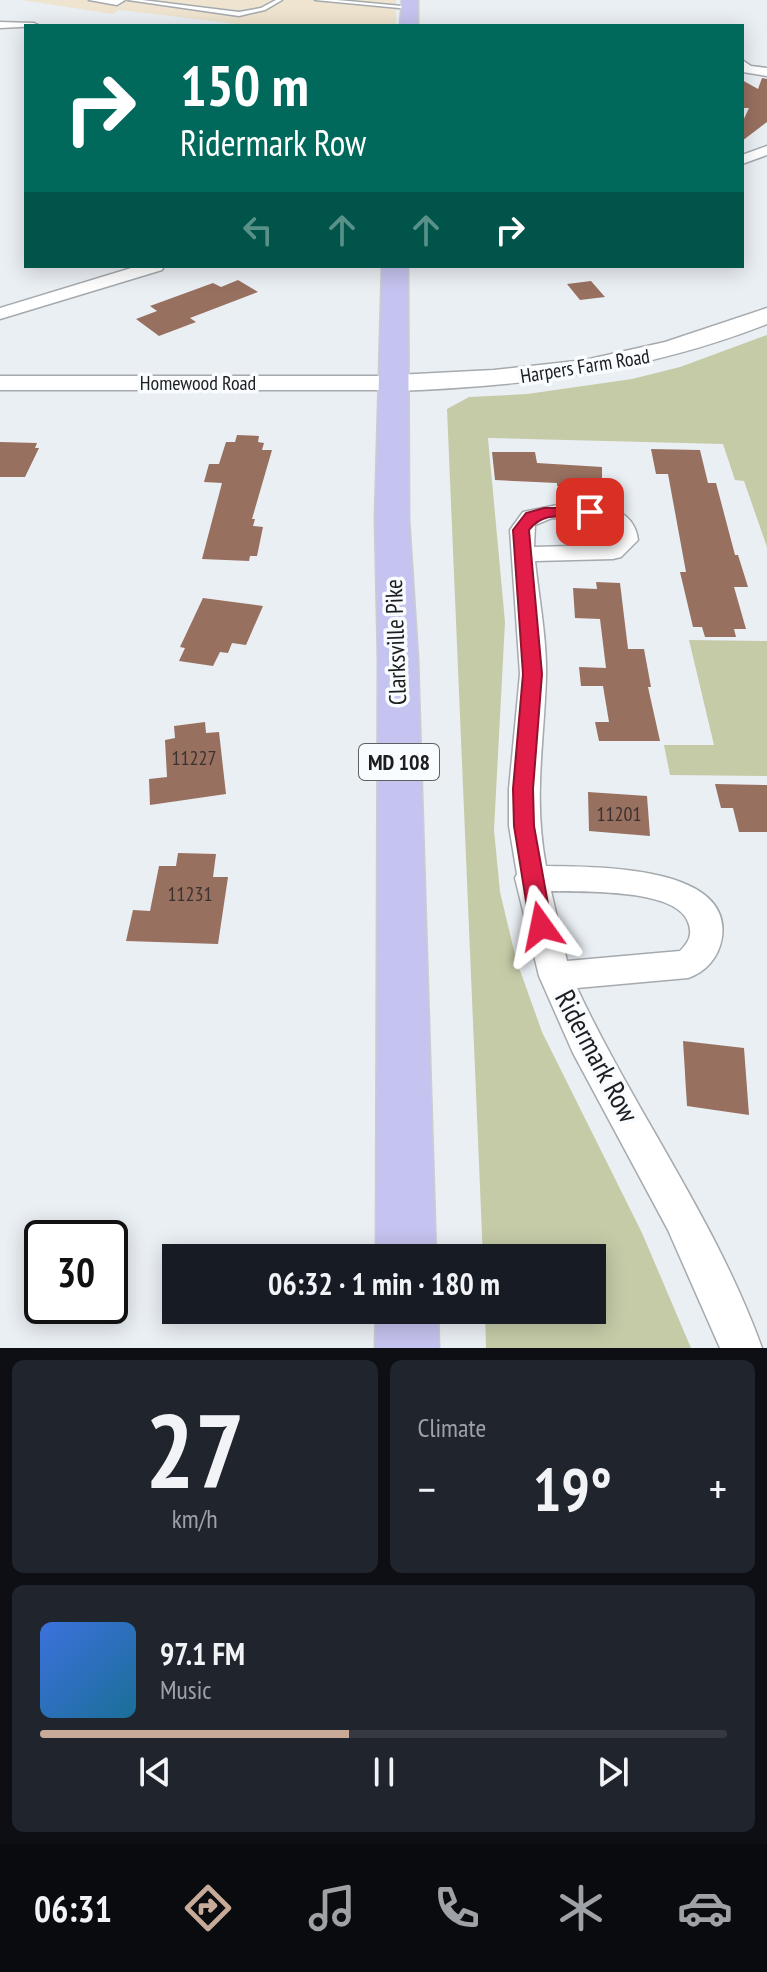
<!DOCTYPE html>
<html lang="en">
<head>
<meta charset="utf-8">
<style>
  :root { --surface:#171b24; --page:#20242c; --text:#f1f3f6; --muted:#9ea1a6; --line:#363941; --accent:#c8aa98 }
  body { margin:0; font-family:"PT Sans Narrow",sans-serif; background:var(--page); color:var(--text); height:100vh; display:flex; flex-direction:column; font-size:30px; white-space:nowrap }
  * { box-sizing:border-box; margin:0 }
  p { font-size:26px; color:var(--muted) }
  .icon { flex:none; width:44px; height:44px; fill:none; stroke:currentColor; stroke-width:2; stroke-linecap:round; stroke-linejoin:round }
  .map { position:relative; height:1348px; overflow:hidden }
  .details { display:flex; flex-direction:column; gap:12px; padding:12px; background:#0d0f14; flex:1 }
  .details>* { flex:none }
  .banner { position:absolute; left:24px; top:24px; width:720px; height:244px; border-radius:0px; box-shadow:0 4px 20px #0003; background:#00695c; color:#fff; overflow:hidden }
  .speed { position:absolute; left:24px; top:1220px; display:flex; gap:16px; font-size:40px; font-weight:700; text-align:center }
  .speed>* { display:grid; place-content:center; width:104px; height:104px; border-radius:50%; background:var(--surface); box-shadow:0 4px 20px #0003; line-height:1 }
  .speed .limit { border:4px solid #111; border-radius:12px; background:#fff; color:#111 }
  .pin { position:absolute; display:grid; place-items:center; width:68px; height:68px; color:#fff; margin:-34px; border-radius:16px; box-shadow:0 4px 12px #0006 }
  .me { position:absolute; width:88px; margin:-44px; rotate:348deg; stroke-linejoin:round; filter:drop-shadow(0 0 6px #0008) }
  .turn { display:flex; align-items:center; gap:28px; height:168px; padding:0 24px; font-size:36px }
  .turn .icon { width:104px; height:104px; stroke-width:2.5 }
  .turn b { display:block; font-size:56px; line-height:68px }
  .lanes { display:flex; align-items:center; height:76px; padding:0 24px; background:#0003; justify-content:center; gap:40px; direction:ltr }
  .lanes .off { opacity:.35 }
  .big { font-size:60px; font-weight:600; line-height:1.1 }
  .details .widget { flex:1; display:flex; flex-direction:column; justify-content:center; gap:12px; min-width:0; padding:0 28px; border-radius:12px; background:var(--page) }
  .details .dial { align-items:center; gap:0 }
  .dial b { font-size:104px; line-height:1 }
  .song { display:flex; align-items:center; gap:24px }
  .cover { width:96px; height:96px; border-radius:12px; background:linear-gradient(135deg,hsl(220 70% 55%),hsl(200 70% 35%)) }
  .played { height:8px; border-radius:4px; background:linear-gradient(90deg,var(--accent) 45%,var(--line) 45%) }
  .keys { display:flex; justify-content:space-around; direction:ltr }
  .heat { display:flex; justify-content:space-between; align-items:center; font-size:44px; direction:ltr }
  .details .tiles { flex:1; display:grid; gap:12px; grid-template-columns:1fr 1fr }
  .widget:last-child { grid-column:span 2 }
  .trip { position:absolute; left:162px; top:1244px; width:444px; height:80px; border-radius:0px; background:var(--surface); box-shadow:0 4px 20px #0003; font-weight:600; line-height:80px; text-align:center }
  .tab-bar { display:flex; height:128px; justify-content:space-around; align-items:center; background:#090b0e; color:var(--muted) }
  .tab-bar .icon { width:56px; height:56px }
  .tab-bar .on { color:var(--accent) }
  .tab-bar b { font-size:36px; color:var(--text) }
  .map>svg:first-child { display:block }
</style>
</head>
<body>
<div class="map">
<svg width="767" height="1348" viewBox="0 0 767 1348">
  <rect width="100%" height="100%" fill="#eaeff4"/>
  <polygon fill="#eee4cf" points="22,0 396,0 396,26 253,26 120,10 112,14"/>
  <g fill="#c5cba7">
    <polygon points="767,335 767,547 744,481 735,480 723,444 488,438 505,622 494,830 500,892 516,959 542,1032 642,1233 691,1348 486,1348 485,1310 592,1310 592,1258 483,1258 447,409 469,397 527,394 632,379 680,367"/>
    <polygon points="689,640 767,641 767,776 670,775 664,745 714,745"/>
  </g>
  <g fill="#987060">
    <polygon points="762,78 767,79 767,122 742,141 742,123 749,108 742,108 742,80 758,89"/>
    <polygon points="238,280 258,292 190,318 196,322 159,336 136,319 157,311 150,306 213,283 221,287"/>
    <polygon points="591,281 605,297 580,300 567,284"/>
    <polygon points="237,435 259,436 258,442 264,443 262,450 272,450 252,519 255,519 253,526 263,527 257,556 250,556 249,561 202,559 222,483 204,482 209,464 219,464 226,442 235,442"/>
    <polygon points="0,442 37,443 35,448 39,448 25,477 0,477"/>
    <polygon points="651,449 700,450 708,483 716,483 735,555 738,555 748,587 734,587 746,629 734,629 736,637 705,637 702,627 693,627 680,572 686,572 668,474 656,474"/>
    <polygon points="492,452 535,452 537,463 602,467 602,489 557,486 557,483 495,480"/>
    <polygon points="596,582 620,583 628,649 644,649 651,687 648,687 660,741 599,741 595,722 609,722 603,686 581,686 579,667 606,668 600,619 575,618 573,588 597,589"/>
    <polygon points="203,598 263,606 246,645 232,643 228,653 220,652 213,666 179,661 185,648 180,647"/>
    <polygon points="205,722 206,733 219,732 226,794 150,805 149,779 167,777 165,740 175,738 174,726"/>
    <polygon points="715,784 767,785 767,832 739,832 733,808 721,808"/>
    <polygon points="588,792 647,796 650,836 589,831"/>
    <polygon points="178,853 216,854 213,877 228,877 218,944 126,941 133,910 150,911 159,866 176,866"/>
    <polygon points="683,1041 744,1048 749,1115 687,1106"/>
  </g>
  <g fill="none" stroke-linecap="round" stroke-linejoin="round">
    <g stroke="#a5aaae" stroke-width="3">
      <g id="service">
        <polygon points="89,0 125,0 117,5"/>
        <polygon points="128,0 142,0 239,12 261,8 276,0 282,0 265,10 239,16"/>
        <polygon points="315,0 337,0 413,7 410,9"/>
      </g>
    </g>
    <g stroke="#a5aaae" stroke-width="3">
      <g id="minor">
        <polygon points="0,22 34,23 40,26 0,28"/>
        <polygon points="742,60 751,66 767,68 767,76 743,72"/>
        <polygon points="767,146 767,155 742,164 742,155"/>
        <polygon points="138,266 164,266 162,270 0,319 0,308"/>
        <path d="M557,505C588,506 633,500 638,540L621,557L613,559L535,561C539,599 547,639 546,677C544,746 533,796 546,866C591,867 732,864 722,937C719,957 706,972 688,978L577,988C634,1110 716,1220 762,1348H720L668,1230L573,1053L539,976L515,878L517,874L509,826V789L520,674L510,530L523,512ZM552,518L599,520L613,527L615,538L607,545L534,547L535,525ZM551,891C581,892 676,888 688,922C693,934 689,942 680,951L567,961Z"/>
      </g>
    </g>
    <g stroke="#a5aaae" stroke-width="3">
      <polygon id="tertiary" points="0,376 396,376 404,378 408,383 404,388 396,390 0,390"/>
    </g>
    <g stroke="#a5aaae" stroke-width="3">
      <path id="secondary" d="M767,308V324C644,372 527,386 396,391L386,389L383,383L386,377L396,375L494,370L585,360L665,342Z"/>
    </g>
    <g stroke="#cdcdce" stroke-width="3">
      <g id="primary">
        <polygon points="402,0 418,0 418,26 400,26"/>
        <polygon points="382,266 408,266 409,519 418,659 436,1258 376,1258 378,659 375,519"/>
        <polygon points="376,1310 438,1310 439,1348 375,1348"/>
      </g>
    </g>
    <use href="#service" fill="#fff" fill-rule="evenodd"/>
    <use href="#minor" fill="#fff" fill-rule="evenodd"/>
    <use href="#tertiary" fill="#fff" fill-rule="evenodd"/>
    <use href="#secondary" fill="#fff" fill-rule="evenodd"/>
    <use href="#primary" fill="#c5c3ef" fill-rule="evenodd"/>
  </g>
  <path fill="#e11d48" stroke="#92132f" stroke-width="2" d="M544,508H590L598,512C577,529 551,502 529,530L542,674L533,789L534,826L552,926L549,932L541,935L533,932L530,926L514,826L513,789L523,674L513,530L526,513Z"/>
  <g text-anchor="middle" stroke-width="7" stroke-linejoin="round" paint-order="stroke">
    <g font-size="20" fill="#1c1d1f" stroke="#f9fcff">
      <text transform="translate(585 366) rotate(-9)" y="7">Harpers Farm Road</text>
      <text x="198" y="390">Homewood Road</text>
    </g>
    <g font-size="20" fill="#3b322f">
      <text x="194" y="765">11227</text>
      <text x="619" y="821">11201</text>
      <text x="190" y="901">11231</text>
    </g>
    <rect fill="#f9fcff" stroke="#5e6062" stroke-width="2" x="359" y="744" width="80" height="36" rx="6"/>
    <g font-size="22" font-weight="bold" fill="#1c1d1f">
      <text x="399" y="770">MD 108</text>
    </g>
    <g font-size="24" fill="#1c1d1f" stroke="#f9fcff">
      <text transform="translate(396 642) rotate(-92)" y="8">Clarksville Pike</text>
    </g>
    <g font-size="28" fill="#1c1d1f" stroke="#f9fcff">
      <text transform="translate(597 1056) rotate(62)" y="10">Ridermark Row</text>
    </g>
  </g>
</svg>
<div class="speed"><div class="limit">30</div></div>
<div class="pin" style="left:590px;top:512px;background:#d93025"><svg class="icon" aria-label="arrive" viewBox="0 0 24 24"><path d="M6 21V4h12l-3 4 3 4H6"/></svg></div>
<svg class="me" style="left:541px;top:926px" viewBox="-20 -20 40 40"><path d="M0-17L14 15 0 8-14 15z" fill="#e11d48" stroke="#fff" stroke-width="4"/></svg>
<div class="trip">06:32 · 1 min · 180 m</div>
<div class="banner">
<div class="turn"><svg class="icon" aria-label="right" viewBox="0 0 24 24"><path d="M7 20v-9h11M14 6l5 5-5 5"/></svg><div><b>150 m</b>Ridermark Row</div></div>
<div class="lanes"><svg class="icon off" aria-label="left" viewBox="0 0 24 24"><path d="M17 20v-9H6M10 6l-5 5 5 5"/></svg><svg class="icon off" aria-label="ahead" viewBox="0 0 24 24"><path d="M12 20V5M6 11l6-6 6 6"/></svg><svg class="icon off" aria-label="ahead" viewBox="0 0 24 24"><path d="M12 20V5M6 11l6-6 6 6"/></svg><svg class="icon" aria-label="right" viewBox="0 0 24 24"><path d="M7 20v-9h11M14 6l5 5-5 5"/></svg></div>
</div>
</div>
<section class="details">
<div class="tiles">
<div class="widget dial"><b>27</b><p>km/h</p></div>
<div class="widget"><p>Climate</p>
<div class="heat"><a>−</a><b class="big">19°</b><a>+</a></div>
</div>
<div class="widget">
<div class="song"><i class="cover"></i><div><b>97.1 FM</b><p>Music</p></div></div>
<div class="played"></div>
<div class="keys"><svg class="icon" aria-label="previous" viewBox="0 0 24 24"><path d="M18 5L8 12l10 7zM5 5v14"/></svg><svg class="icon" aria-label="pause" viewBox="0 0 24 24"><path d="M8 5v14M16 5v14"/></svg><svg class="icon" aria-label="next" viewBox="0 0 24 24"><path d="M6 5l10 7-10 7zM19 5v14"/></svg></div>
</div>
</div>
</section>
<nav class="tab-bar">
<b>06:31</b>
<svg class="icon on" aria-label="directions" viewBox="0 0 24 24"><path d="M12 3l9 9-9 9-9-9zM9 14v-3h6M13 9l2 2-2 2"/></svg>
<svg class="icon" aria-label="music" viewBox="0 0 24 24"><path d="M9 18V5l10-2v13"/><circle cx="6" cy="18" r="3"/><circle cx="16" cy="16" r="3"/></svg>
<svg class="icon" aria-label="phone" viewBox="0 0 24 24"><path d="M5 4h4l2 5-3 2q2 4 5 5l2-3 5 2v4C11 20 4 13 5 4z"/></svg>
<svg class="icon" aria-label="climate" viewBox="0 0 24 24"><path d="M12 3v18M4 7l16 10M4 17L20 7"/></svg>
<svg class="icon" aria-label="car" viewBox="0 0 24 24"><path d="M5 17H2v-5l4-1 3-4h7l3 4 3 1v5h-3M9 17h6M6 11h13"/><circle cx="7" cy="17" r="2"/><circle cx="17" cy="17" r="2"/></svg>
</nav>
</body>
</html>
